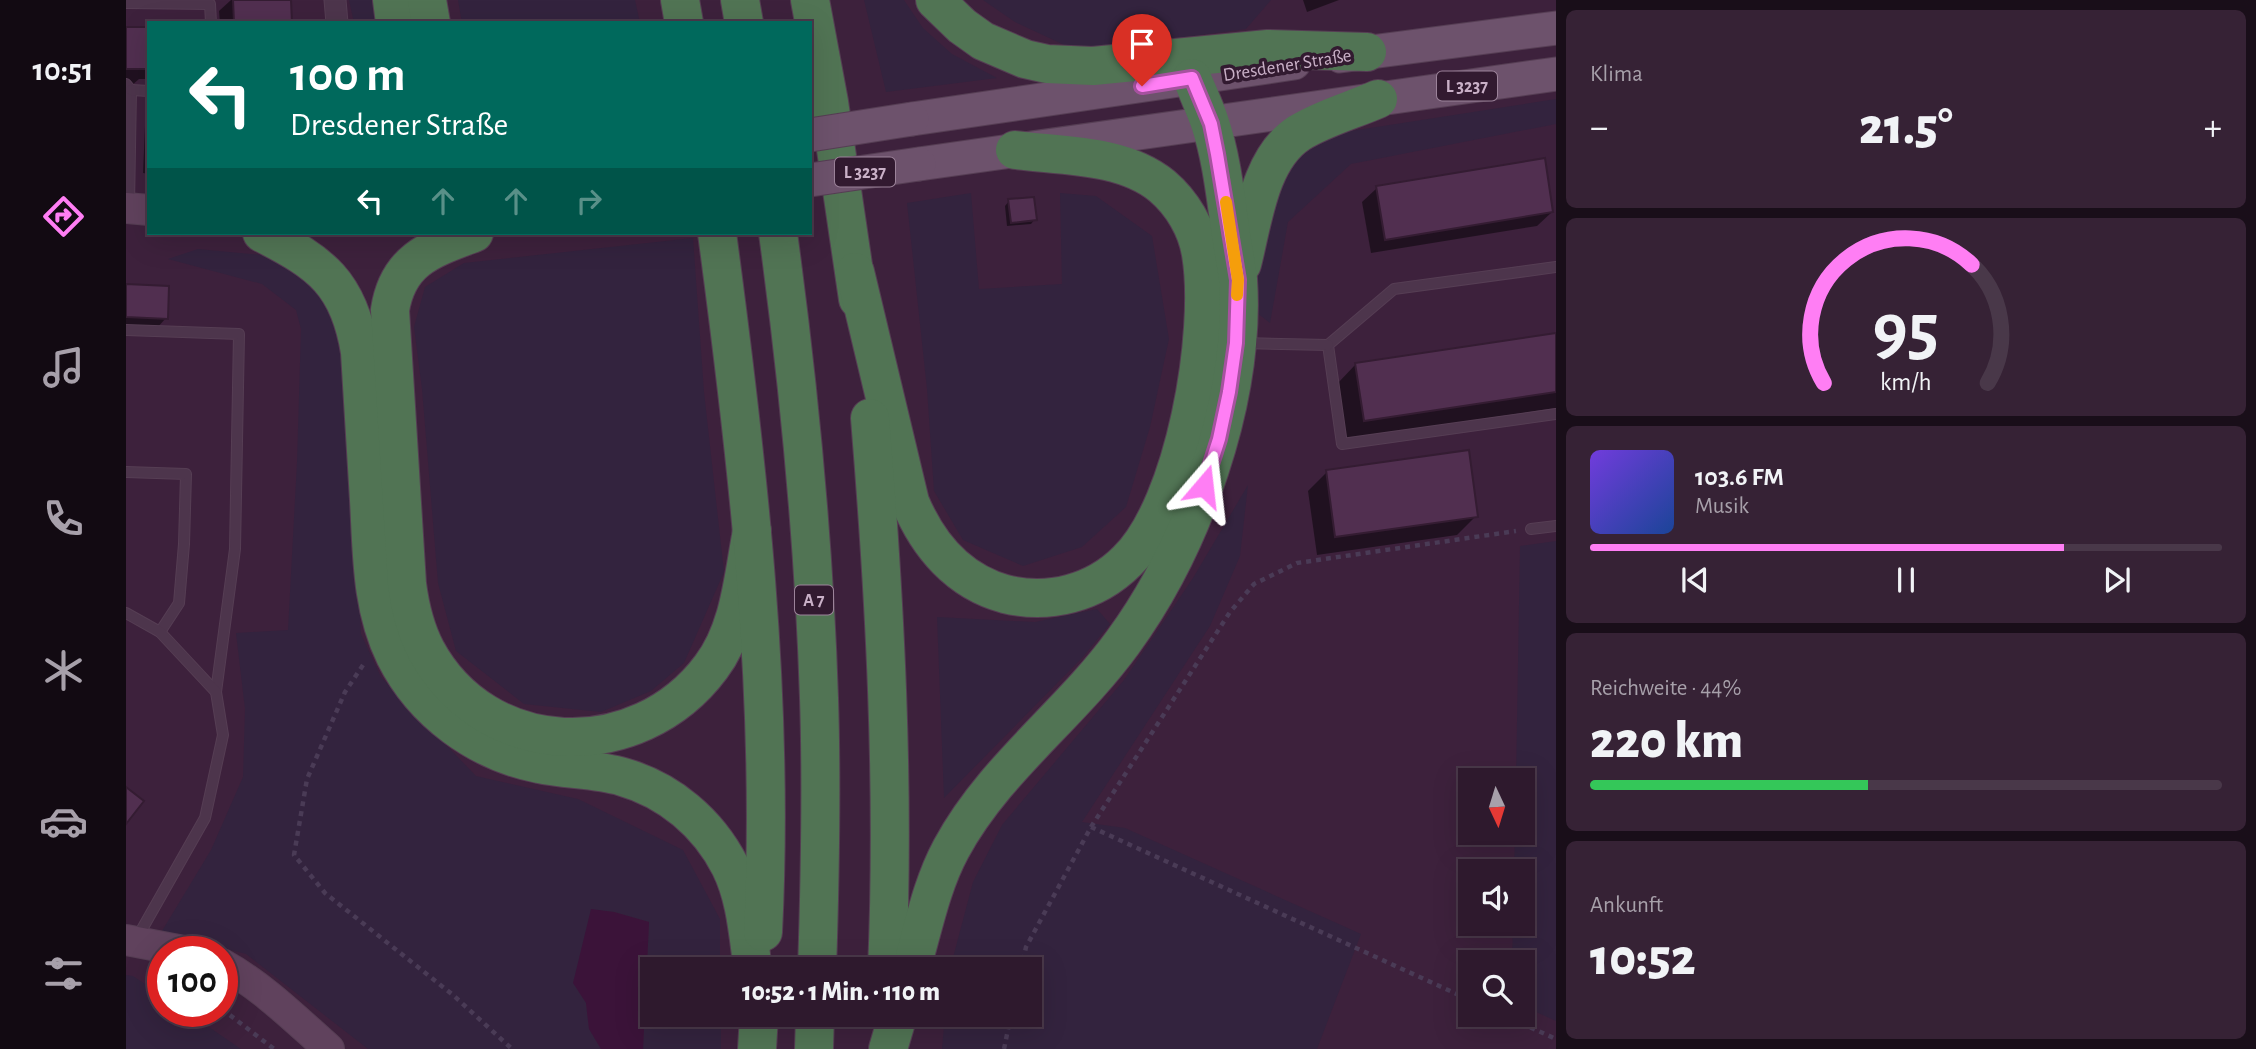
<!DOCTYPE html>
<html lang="de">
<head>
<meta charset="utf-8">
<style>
  :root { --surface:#2e192d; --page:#362235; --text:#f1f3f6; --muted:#a7a0aa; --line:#493849; --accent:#ff7ef4 }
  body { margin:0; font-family:"Alegreya Sans",sans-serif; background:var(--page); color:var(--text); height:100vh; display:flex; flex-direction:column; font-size:26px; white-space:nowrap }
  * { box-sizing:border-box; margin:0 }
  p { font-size:23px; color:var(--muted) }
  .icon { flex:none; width:38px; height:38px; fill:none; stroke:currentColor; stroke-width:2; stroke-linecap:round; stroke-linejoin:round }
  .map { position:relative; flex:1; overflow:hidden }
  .details { display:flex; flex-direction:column; gap:10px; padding:10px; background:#190e19; width:700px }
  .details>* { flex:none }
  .top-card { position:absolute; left:21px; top:21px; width:665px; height:214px; border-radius:0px; box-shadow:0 7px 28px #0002,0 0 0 2px var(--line); background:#00695c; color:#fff; overflow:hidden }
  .needle { width:46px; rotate:176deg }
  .tools { position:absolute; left:1332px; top:768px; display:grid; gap:14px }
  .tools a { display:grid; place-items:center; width:77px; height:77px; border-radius:0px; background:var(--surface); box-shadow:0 7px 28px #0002,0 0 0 2px var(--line); font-size:35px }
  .speed { position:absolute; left:21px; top:936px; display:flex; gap:14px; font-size:35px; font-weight:700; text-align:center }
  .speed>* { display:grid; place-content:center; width:91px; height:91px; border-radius:50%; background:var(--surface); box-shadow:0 7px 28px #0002,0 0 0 2px var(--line); line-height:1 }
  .speed .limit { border:10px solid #d22; background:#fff; color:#111 }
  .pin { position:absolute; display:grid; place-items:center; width:60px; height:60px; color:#fff; margin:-72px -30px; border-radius:50% 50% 50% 0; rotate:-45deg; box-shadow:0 0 7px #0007 }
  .pin .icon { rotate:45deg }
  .me { position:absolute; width:77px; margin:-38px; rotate:17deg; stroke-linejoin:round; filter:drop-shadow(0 0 5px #0008) }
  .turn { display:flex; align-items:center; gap:24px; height:147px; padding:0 28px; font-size:32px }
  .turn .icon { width:91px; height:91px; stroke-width:2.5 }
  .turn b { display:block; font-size:49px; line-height:60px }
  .lanes { display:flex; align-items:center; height:66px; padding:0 28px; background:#0003; justify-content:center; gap:35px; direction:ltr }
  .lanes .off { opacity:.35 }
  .big { font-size:52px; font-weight:800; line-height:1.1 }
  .details .tile { flex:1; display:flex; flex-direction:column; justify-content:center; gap:10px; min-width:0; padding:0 24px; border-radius:10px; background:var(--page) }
  .details .dial { align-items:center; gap:0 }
  .dial svg { height:182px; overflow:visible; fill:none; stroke:var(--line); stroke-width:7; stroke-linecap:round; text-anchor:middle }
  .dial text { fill:var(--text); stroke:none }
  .song { display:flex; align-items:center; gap:21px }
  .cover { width:84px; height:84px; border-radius:10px; background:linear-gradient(135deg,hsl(260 70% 55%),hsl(220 70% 35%)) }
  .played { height:7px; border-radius:4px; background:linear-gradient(90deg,var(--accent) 75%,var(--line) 75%) }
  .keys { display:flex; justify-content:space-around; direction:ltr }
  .heat { display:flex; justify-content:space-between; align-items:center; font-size:38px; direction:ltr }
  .charge { height:10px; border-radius:5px; background:linear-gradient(90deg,#34c759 44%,var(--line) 0) }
  .trip { position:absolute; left:514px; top:957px; width:402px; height:70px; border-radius:0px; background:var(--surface); box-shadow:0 7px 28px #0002,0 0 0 2px var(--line); font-weight:800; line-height:70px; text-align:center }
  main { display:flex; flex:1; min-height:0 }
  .tab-bar { display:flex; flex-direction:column; width:126px; justify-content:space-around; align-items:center; background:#120a12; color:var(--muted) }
  .tab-bar .icon { width:49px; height:49px }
  .tab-bar .active { color:var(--accent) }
  .tab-bar b { font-size:32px; color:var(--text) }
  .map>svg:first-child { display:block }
</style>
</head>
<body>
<main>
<nav class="tab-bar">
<b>10:51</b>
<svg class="icon active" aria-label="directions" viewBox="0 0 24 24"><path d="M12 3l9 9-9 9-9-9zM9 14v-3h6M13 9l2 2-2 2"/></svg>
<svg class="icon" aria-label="music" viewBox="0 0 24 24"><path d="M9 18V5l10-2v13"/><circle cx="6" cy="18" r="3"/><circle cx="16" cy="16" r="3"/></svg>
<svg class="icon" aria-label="phone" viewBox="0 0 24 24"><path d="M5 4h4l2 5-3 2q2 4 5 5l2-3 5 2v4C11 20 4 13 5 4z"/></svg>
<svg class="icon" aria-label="climate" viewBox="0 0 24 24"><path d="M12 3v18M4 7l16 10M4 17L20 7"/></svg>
<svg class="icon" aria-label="car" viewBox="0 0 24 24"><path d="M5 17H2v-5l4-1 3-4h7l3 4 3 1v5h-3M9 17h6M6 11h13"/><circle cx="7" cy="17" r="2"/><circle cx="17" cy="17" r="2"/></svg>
<svg class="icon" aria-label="filters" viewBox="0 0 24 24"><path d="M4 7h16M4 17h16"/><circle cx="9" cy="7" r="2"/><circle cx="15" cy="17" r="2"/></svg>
</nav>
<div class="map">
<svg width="1430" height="1049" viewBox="0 0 1430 1049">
  <rect width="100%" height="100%" fill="#3d213c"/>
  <g fill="#33233e">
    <polygon points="223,0 252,0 256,23 228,23"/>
    <polygon points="332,0 509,0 514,23 336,23"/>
    <polygon points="738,0 778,0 797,28 826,54 871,78 760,92"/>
    <polygon points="857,0 1145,0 1120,29 951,51 889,22"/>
    <polygon points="1430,99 1430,124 1225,164 1162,222 1144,323 1126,309 1149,180 1187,140 1225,131"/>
    <polygon points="845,193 853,289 936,284 934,193 970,196 1026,236 1043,339 1024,427 1000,507 956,547 897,566 837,540 808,491 801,389 781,203"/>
    <polygon points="567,238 578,392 598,572 558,663 525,691 475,712 398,704 330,651 312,583 296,389 288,327 299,287 338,263"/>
    <polygon points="72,249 157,257 195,284 219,341 235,634 255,677 350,776 452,799 557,850 594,919 594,969 527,970 527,1015 595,1015 595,1049 517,1049 523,922 488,912 465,910 460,1003 463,1028 475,1049 242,1049 120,954 36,931 85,850 117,777 119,709 110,633 162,630 171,462 175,329 170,310 136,284 42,259"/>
    <polygon points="1122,485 1114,556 1084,626 956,822 999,828 1235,934 1191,1049 816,1049 819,1015 905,1015 905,970 824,969 847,882 876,825 998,680 1067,578"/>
    <polygon points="1430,541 1430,1021 1397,1006 1396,962 1386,962 1387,924 1396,924 1396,872 1388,871 1389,833 1396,833 1396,780 1390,780 1394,546"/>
    <polygon points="971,609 984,624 956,658 818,798 811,617 909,622"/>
    <polygon points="0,975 7,976 37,996 37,1012 61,1012 115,1049 0,1049"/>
  </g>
  <polygon fill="#3b1339" points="465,909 488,912 523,922 517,1049 475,1049 463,1029 460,1003 447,983"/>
  <g fill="#0007">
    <polygon points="105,0 163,0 164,23 94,23 93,11"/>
    <polygon points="1177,0 1213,0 1181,12"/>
    <polygon points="0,29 23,29 23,174 17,173 21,79 13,79 4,87 0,87"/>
    <polygon points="1251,188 1426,212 1411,226 1245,253 1236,202"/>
    <polygon points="883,201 909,219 905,224 881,226 879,206"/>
    <polygon points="0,286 40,318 31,328 0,327"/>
    <polygon points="1430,335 1430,408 1219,439 1211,384 1230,364"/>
    <polygon points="1201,472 1350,516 1331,535 1191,555 1182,491"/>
  </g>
  <g fill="#512f50" stroke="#341c32" stroke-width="2">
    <polygon points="107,0 165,0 166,23 108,23"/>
    <rect x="0" y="27" width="23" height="42"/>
    <polygon points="1419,158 1427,212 1259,240 1250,186"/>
    <polygon points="908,197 911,220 885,223 882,199"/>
    <polygon points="0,284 43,286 42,319 0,317"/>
    <polygon points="1430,333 1430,392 1238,421 1229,363"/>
    <polygon points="1343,450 1352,517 1209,537 1200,470"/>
    <polygon points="0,787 18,801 0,824"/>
  </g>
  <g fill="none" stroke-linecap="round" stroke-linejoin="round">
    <g stroke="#563e54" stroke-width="12">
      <g id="service">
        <polyline points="0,3 84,4 85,23"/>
        <polyline points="0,84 5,90 3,205"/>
        <polyline points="5,90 23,91"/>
        <polyline points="1430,267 1268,289 1202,345 1216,444 1430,414"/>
        <polyline points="0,330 113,334 109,549 90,692"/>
        <polyline points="1117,343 1202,345"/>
        <polyline points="0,472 60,474 58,544 53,603 34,632"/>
        <polyline points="1405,529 1430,526"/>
        <polyline points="0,613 34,632 90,692 97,735 79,818 11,938"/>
      </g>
    </g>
    <g stroke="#563e54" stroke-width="23">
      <polyline id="minor" points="209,0 211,23"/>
    </g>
    <g stroke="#563e54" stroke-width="32">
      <g id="secondary">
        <polyline points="0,208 23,210"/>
        <polyline points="0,940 63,952"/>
        <path d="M96,964C136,986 169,1019 203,1049"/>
      </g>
    </g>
    <g stroke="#563e54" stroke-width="35">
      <g id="primary">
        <polyline points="1214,56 1430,28"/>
        <polyline points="786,119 1168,63"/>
        <polyline points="793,164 1430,74"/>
      </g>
    </g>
    <g stroke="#553d53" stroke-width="40">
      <g id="motorway">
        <polyline points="266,0 269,23"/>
        <polyline points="301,0 305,23"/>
        <polyline points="554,0 558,23"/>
        <polyline points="614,0 618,23"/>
        <polyline points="684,0 703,102 732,299"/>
        <polyline points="809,0 836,26 857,41 899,59 921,64 967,66 1142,49 1241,52"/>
        <path d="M136,233C195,263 223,283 234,352C237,401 240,451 243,500C246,554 245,607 269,656C297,712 352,752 413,764C440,770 470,769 497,777C543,790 582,823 604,866C620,898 622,935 627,970"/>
        <path d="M348,233C305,249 272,259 264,310L281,584C284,607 289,629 300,650C360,761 512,765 585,667C614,629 617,577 626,531"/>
        <path d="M591,233C622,464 649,699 637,932"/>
        <path d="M652,233C673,387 688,543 693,698C696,788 694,880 691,970"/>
        <path d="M1116,264C1127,222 1133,159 1173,133C1197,118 1227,110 1252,99"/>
        <path d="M729,272L784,502C802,545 832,581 879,594C923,605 969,593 1001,561C1059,505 1088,332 1075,254C1071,228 1056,203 1036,186C997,154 937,156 889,150"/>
        <path d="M744,418C759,601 769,785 761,970"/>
        <path d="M785,970C797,929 805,886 825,849C868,769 944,715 997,642C1067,546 1120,399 1112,279C1110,262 1106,244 1104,227C1099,192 1095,156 1084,123C1079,108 1072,93 1066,78"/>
        <polyline points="631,1049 633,1015"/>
        <polyline points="688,1049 689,1015"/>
        <polyline points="762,1049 772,1015"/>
      </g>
    </g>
    <g stroke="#4a3b56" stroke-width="4.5" stroke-dasharray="5 5" stroke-linecap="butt">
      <polyline points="237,665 219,692 181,779 168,855 199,893 327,995 386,1049"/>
      <polyline points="965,827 1344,1000"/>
      <polyline points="895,970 900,947 965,827 1104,612 1128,584 1171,563 1390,531"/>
      <polyline points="96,1009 148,1049"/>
      <polyline points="1377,1015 1430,1039"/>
      <polyline points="878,1049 885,1015"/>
    </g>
    <use href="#service" stroke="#4d354c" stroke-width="10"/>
    <use href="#minor" stroke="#4d354c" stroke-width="21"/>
    <use href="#secondary" stroke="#60425d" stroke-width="30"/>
    <use href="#primary" stroke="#6d526c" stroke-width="33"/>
    <use href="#motorway" stroke="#517454" stroke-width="38"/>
    <g stroke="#563e54" stroke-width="35" stroke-linecap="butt">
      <g id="primary-bridge">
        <polyline points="684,135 786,119"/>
        <polyline points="684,180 793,164"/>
      </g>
    </g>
    <use href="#primary-bridge" stroke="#6d526c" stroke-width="33"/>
  </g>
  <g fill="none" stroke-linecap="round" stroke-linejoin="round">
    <g stroke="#a6529f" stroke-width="18">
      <polyline id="route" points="1016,86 1066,78 1085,124 1091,154 1112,280 1110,343 1103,392 1093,439 1078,486"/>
    </g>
    <use href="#route" stroke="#ff7ef4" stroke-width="12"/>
    <polyline stroke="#f59e0b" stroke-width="12" points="1100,202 1112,280 1111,295"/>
  </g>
  <g text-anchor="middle" stroke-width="7" stroke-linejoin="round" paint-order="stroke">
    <g fill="#321a30" stroke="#9c839a" stroke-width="2">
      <rect x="1311" y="71.5" width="60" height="29" rx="5"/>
      <rect x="709" y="157.5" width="60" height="29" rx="5"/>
      <rect x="669" y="585.5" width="38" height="29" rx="5"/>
    </g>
    <g font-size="18" font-weight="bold" fill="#c9b0c7">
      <text x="1341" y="92">L 3237</text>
      <text x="739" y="178">L 3237</text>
      <text x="688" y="606">A 7</text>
    </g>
    <g font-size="19" fill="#c9b0c7" stroke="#321a30">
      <text transform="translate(1161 64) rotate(-9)" y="7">Dresdener Straße</text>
    </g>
  </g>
</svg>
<div class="tools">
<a><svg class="needle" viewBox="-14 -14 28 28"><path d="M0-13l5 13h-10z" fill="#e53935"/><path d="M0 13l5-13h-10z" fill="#a7a0aa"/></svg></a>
<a><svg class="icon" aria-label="sound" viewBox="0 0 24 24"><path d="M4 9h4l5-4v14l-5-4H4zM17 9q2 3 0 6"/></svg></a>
<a><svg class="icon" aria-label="search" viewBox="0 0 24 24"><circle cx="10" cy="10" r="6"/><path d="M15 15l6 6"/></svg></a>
</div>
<div class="speed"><div class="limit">100</div></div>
<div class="pin" style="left:1016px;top:86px;background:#d93025"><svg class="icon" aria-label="arrive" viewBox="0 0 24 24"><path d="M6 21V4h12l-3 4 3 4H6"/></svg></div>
<svg class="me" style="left:1078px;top:486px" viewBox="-20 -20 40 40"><path d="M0-17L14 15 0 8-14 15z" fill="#ff7ef4" stroke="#fff" stroke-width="4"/></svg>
<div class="trip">10:52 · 1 Min. · 110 m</div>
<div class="top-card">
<div class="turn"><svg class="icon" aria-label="left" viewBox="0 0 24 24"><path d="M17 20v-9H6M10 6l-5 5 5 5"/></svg><div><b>100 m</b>Dresdener Straße</div></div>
<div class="lanes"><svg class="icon" aria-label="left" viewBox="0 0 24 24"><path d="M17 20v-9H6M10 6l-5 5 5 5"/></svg><svg class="icon off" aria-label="ahead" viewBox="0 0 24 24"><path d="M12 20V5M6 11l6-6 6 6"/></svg><svg class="icon off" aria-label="ahead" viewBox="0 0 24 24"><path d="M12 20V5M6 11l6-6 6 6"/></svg><svg class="icon off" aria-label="right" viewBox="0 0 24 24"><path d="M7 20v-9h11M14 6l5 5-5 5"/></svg></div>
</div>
</div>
<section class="details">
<div class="tile"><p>Klima</p>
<div class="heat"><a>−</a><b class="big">21.5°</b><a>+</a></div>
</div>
<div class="tile dial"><svg viewBox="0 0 100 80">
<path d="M14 69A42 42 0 1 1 86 69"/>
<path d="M14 69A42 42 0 0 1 79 17" stroke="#ff7ef4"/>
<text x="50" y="56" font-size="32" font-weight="700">95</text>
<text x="50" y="72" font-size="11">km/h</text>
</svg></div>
<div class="tile">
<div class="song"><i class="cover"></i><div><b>103.6 FM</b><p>Musik</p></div></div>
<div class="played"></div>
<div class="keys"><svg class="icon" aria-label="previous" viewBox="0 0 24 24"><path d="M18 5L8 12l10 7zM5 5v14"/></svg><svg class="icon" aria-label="pause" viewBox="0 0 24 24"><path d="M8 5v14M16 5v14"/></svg><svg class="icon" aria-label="next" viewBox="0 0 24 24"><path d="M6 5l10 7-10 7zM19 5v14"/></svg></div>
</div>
<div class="tile"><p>Reichweite · 44%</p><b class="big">220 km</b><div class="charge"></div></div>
<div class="tile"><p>Ankunft</p><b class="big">10:52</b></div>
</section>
</main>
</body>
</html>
